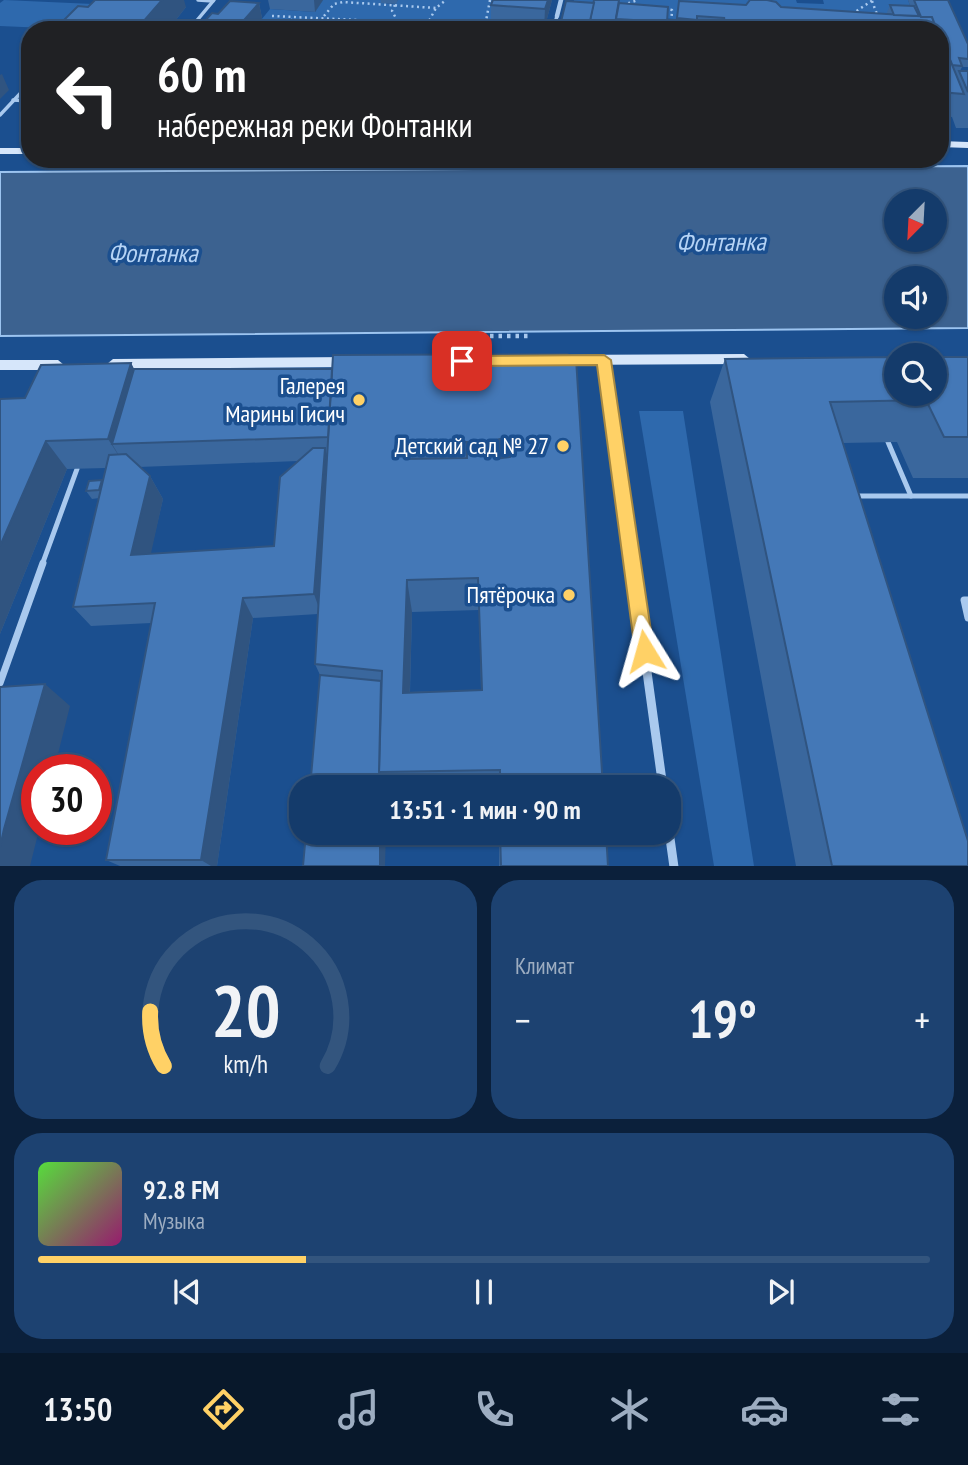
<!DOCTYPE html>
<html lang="ru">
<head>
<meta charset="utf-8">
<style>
  :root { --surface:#143b6b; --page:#1d4271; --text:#f1f3f6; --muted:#9dadc1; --line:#33557e; --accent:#ffd166 }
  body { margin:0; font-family:"PT Sans Narrow",sans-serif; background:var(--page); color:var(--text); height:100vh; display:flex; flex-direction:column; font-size:26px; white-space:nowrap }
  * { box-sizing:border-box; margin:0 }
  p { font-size:23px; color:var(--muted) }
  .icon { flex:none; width:38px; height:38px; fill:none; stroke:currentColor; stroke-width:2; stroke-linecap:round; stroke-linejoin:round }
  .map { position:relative; height:866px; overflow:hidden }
  .panel { display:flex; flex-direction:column; gap:14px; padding:14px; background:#0b203b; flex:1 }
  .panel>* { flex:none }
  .top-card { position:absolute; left:21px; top:21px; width:928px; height:147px; border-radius:28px; box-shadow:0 2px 5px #0004,0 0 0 2px var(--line); background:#202124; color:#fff; overflow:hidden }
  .needle { width:46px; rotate:204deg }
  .fabs { position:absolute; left:884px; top:189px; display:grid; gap:14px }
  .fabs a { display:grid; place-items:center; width:63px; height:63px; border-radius:50%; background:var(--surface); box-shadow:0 2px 5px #0004,0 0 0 2px var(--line); font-size:35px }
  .speed { position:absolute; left:21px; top:754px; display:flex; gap:14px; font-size:35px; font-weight:700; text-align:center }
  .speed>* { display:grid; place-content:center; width:91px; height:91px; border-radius:50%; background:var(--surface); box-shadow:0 2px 5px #0004,0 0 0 2px var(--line); line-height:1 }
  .speed .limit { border:10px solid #d22; background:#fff; color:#111 }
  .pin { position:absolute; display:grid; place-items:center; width:60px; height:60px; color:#fff; margin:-30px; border-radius:14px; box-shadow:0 4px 10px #0006 }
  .me { position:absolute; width:77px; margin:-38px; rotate:352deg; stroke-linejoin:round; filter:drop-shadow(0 0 5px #0008) }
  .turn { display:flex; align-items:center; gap:24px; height:147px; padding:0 21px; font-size:32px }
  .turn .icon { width:91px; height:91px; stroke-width:2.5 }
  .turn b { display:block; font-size:49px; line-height:60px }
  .big { font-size:52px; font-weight:700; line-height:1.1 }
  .panel .card { flex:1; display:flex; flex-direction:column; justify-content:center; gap:10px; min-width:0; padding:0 24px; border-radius:28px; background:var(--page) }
  .panel .dial { align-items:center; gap:0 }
  .dial svg { height:182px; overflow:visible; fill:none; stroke:var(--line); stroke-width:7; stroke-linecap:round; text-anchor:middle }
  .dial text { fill:var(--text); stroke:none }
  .song { display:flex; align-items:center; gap:21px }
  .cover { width:84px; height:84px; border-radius:10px; background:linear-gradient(135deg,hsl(110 70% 55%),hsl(320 70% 35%)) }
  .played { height:7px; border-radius:4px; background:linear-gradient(90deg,var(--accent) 30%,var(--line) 30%) }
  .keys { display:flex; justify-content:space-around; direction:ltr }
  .heat { display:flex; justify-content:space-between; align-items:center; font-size:38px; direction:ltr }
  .panel .tiles { flex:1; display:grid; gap:14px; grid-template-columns:1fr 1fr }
  .card:last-child { grid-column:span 2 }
  .trip { position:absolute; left:289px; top:775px; width:392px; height:70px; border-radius:28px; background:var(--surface); box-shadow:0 2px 5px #0004,0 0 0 2px var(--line); font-weight:700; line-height:70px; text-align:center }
  .dock { display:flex; height:112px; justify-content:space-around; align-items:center; background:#08182b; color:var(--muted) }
  .dock .icon { width:49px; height:49px }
  .dock .active { color:var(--accent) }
  .dock b { font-size:32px; color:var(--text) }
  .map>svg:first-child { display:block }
</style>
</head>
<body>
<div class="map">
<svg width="968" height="867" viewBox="0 0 968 867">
  <rect width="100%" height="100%" fill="#1b4f8f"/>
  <g fill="#2e69ad">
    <polygon points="4,0 93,4 68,29 0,26 0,3"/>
    <polygon points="323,0 383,0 382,3 395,4 398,0 500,0 530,30 253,30 270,9 315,12"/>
    <polygon points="574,0 796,0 797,3 824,4 823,0 908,0 919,30 821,30 595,13 570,14"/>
    <polygon points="639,411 683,411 754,866 714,866"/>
  </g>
  <path fill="#3c6290" stroke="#9cc4f0" stroke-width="2" fill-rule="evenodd" d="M968,166V328L0,336V172ZM896,201H934V240H896ZM896,278H934V317H896Z"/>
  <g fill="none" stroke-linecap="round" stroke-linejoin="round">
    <g stroke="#a9c9ee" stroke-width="2.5" stroke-dasharray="2 3.5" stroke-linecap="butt">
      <polyline points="490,0 485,26 496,30"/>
      <polyline points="872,1 878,17"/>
      <polyline points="395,5 392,11 397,20"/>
      <polyline points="623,5 638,0"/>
      <polyline points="665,9 672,10 671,30"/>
      <polyline points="852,14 873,0"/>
      <polyline points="272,16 485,26 483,30"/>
      <polyline points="324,16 334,4 343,2 436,8"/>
      <polyline points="285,30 293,18"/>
      <polyline points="352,30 369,20"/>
      <polyline points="424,30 436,8 446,0"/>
    </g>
    <polyline stroke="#a9c9ee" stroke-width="4.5" stroke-dasharray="3.5 5" stroke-linecap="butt" points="439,336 531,336"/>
    <g stroke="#a9c9ee" stroke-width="3.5">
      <polyline points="198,0 213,1"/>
      <polyline points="189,30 214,0"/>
      <polyline points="553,30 557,16"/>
      <polyline points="13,100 30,101"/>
      <polyline points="0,115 30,83"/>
    </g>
    <g stroke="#a9c9ee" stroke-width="5">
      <polyline points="888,442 911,496 968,496"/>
      <polyline points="854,496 911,496"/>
      <polyline points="42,565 77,469"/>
    </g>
    <g stroke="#a9c9ee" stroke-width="7">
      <polyline points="968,600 964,600 968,618"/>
      <polyline points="0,683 43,563"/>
    </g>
    <polyline stroke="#a9c9ee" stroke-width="4.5" points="557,16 561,0"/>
    <polyline stroke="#a9c9ee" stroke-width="7" points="604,360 632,565"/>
    <g stroke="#a9c9ee" stroke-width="9">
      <polyline points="632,563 663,788"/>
      <polyline points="668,824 674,867"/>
    </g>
    <g fill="#d6e6fa" fill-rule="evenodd">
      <polygon points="940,141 968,142 968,148 940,147"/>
      <rect x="0" y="148" width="30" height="6"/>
      <polygon points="744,354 750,359 744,364 558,365 552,360 558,355"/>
      <polygon points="352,357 358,362 352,367 113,369 107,364 113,359"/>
      <polygon points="0,360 58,360 64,365 58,370 0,370"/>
    </g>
  </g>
  <g fill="#3a679d" fill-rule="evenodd">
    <polygon points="268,0 323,0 315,12 270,9"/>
    <polygon points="381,0 398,0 396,4 381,3"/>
    <polygon points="552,0 544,30 491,27 491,5"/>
    <polygon points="908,0 948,0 968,44 968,67 962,67 960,71 968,71 968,128 956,128 952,117 940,116 940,30 559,30 594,3 619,3 667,22 666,28 674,29 679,1 887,14 887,12 890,5 910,6"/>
    <polygon points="259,3 262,18 253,30 203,30 202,24 218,14"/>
    <polygon points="88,7 186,7 168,30 63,30 60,24"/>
    <path d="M567,354L603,788H310L320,675L315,664L318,614L253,618L217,866H120L106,860L151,623L91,626L73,607L99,498L92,499L86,491L102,480L103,482L106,468L67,469L0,634V399L25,398L131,363L134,369H332ZM298,461L274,546L150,554L163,499L150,476L139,467ZM479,610L481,690L410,692L412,612Z"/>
    <polygon points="968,357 968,478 913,478 897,442 843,443 968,866 796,866 710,402 725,359"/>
    <polygon points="499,833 606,833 608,866 499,866"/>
  </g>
  <g fill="#305480">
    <polygon points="162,0 184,0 186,7 168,30 136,30"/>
    <polygon points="314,0 323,0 315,12"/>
    <polygon points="548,0 552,0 544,30 545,9"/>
    <polygon points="259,3 262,18 253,30 238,30 238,27"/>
    <polygon points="2,74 9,90 0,99 0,75"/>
    <polygon points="131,363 146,393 112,444 126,467 108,439"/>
    <polygon points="505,438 504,475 490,477 491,441"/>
    <polygon points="46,441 67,469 0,634 0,546"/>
    <polygon points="325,448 331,470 321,614 314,594"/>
    <polygon points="150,476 163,499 146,576 131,555"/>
    <polygon points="407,580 412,612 409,719 403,693"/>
    <polygon points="243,598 253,618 217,866 211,866 201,860"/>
    <polygon points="45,684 70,706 54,770 37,770 37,830 39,830 30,866 0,866 0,847 4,829"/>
    <polygon points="380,833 386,833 385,866 380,866"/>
  </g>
  <g fill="#4478b7" stroke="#305480" stroke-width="2" fill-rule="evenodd">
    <polygon points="95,0 162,0 136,30 65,30 71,24 60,24 78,6 88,7"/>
    <polygon points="493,0 548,0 545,9 491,5"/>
    <polygon points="594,0 619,0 614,30 588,30"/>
    <polygon points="750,0 767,0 776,2 781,7 932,17 937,30 876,30 828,26 829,30 782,30 729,26 720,30 696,30 696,26 725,18 697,16 697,20 677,18 679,1 746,5"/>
    <polygon points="914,0 948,0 968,44 968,59 959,58 962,66 952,65 940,35 940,30 937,30 932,17 921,17"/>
    <polygon points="230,1 259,3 238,27 202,24 212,13 218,14"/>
    <polygon points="566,1 594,3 588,30 559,30"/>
    <polygon points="619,3 668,7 667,22 616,19"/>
    <polygon points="890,5 914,6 919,16 894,15"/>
    <polygon points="658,28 691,30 658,30"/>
    <polygon points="940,35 964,94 940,92"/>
    <polygon points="959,71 968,71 968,92"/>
    <path d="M567,354L576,358L603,788H500V770L379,772L382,671L315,664L333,355ZM505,438L510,457L495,459L491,441ZM467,442V458L406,459L407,443ZM478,578L482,690L403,693L407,580Z"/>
    <polygon points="896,357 896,394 934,394 934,357 968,357 968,437 944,437 926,400 830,402 968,841 968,866 832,866 725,359"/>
    <polygon points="131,363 108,439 46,441 0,546 0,399 25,398 41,365"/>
    <polygon points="134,369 332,369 328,437 112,444"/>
    <polygon points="313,448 325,448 314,594 243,598 201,860 106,860 155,603 73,607 109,455 126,454 150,476 131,555 274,546 280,477"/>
    <polygon points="102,480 99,490 86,491 89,481"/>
    <polygon points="320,675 381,681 379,772 382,779 382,788 310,788"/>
    <polygon points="45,684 4,829 0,847 0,687"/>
    <polygon points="306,833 380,833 380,866 303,866"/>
    <polygon points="500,833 606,833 608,866 501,866"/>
  </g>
  <polygon fill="#ffd166" stroke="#a68842" stroke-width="2" points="604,355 611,360 654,651 651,658 645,661 638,658 635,651 597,365 462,366 454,361 462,356"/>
  <g fill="#ffd166" stroke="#1b4f8f" stroke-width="2.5">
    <circle cx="359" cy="400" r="7"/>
    <circle cx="563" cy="446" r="7"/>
    <circle cx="569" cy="595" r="7"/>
  </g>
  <g text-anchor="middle" stroke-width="7" stroke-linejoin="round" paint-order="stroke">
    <g font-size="24" fill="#fff" stroke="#1b4f8f" text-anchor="end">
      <text x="345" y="394">Галерея<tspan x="345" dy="28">Марины Гисич</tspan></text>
      <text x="549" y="454">Детский сад № 27</text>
      <text x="555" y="603">Пятёрочка</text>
    </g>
    <g font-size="26" font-style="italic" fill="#b5d3f5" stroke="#1b4f8f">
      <text transform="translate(721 242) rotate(-1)" y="9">Фонтанка</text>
      <text x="153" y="262">Фонтанка</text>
    </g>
  </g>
</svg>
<div class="fabs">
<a><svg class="needle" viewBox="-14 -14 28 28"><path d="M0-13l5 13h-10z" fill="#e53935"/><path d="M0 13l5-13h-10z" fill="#9dadc1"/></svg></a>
<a><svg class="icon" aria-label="sound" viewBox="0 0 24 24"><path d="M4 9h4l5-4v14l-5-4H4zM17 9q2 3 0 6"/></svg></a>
<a><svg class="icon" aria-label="search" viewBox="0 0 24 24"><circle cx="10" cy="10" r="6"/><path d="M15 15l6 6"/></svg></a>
</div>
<div class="speed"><div class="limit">30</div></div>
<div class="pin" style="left:462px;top:361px;background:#d93025"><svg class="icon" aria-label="arrive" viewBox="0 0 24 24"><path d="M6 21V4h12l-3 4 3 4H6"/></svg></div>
<svg class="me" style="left:645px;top:651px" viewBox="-20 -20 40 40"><path d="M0-17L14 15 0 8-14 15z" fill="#ffd166" stroke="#fff" stroke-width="4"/></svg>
<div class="trip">13:51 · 1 мин · 90 m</div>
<div class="top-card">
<div class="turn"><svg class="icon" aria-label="left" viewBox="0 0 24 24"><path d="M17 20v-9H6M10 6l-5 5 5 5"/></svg><div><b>60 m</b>набережная реки Фонтанки</div></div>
</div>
</div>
<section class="panel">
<div class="tiles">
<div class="card dial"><svg viewBox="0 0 100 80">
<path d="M14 69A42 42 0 1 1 86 69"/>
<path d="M14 69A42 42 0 0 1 8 45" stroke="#ffd166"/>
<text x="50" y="56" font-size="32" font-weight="700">20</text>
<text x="50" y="72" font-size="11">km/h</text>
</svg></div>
<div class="card"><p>Климат</p>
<div class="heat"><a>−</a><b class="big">19°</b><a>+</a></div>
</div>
<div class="card">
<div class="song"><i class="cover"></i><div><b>92.8 FM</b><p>Музыка</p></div></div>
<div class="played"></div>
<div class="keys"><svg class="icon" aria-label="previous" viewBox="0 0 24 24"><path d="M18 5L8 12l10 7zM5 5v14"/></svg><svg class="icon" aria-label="pause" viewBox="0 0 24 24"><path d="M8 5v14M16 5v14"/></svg><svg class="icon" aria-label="next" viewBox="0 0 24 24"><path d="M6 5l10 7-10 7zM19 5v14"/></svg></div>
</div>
</div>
</section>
<nav class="dock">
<b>13:50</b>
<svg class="icon active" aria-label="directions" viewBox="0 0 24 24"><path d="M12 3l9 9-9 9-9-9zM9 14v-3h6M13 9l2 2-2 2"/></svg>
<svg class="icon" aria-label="music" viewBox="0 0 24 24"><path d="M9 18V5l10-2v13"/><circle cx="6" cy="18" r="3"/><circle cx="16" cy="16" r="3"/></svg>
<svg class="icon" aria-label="phone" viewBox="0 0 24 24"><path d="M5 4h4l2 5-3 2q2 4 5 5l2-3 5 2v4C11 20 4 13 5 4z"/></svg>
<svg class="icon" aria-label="climate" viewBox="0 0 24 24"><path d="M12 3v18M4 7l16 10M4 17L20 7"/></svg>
<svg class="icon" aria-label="car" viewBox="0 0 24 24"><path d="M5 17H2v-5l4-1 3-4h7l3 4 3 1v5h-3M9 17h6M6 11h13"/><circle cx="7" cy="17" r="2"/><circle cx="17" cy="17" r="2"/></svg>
<svg class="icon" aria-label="filters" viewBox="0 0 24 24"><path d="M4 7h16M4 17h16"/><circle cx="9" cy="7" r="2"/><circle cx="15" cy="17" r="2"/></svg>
</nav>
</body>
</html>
